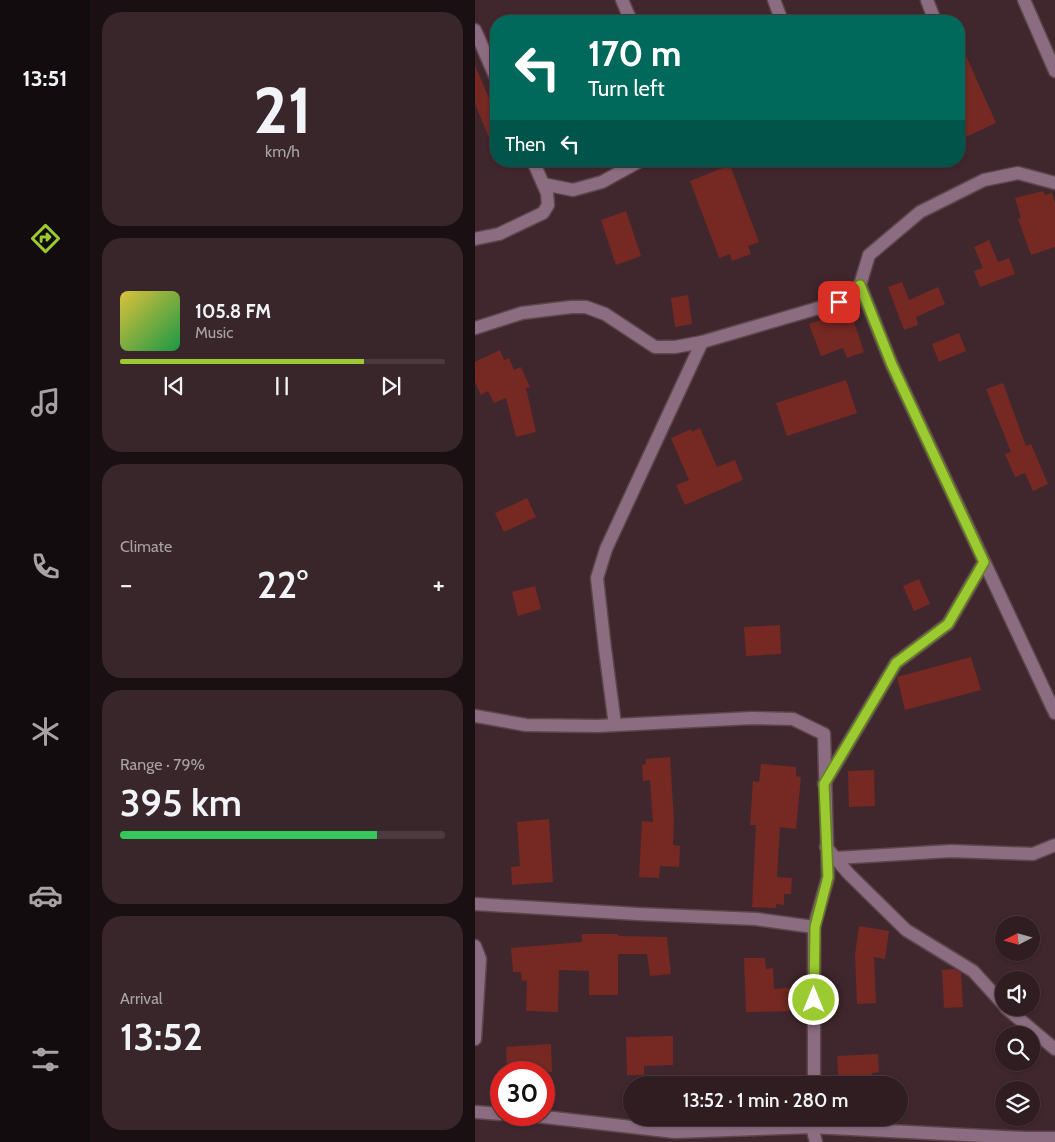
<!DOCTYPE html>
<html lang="en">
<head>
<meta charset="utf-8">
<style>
  :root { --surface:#301d22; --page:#38262a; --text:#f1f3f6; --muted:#a8a2a5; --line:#4b3b40; --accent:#9cca31 }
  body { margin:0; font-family:Cabin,sans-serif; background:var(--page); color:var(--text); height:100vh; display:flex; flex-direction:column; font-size:19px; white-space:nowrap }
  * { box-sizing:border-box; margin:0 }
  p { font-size:16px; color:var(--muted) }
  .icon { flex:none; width:28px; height:28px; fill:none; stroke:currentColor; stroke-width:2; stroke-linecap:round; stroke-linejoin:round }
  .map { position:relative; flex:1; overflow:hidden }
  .drawer { display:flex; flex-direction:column; gap:12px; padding:12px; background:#1a1013; width:385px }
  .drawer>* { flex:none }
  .banner { position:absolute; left:15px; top:15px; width:475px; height:152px; border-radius:20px; box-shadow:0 1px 4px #0004,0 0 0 1px var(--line); background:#00695c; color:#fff; overflow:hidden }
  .needle { width:32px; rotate:264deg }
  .tools { position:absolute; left:520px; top:916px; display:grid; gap:10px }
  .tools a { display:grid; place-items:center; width:45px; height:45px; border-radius:50%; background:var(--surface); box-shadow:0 1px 4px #0004,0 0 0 1px var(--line); font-size:25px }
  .speed { position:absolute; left:15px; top:1061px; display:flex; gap:10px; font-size:25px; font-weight:700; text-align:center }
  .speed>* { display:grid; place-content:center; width:65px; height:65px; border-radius:50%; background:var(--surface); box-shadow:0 1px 4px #0004,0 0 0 1px var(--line); line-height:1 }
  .speed .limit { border:8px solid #d22; background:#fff; color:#111 }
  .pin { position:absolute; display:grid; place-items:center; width:42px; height:42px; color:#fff; margin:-21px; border-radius:10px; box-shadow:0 2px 8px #0006 }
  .me { position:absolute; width:55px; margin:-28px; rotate:0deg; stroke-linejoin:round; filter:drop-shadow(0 0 4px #0008) }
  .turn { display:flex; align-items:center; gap:18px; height:105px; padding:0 15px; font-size:22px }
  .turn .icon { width:65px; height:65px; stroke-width:2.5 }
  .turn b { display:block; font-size:35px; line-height:42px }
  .then { display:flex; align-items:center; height:48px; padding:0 15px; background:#0003; gap:10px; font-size:19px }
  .big { font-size:38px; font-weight:600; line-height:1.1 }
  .drawer .tile { flex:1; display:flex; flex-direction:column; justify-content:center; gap:8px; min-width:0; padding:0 18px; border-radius:20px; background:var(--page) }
  .drawer .dial { align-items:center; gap:0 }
  .dial b { font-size:65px; line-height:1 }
  .song { display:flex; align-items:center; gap:15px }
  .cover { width:60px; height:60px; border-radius:8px; background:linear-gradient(135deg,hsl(50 70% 55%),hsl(140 70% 35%)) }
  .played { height:5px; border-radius:2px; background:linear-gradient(90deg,var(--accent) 75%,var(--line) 75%) }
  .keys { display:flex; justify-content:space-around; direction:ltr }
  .heat { display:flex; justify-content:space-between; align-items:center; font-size:28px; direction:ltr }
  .charge { height:8px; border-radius:4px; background:linear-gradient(90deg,#34c759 79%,var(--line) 0) }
  .trip { position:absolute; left:148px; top:1076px; width:285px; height:50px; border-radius:25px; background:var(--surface); box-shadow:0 1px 4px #0004,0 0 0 1px var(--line); font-weight:600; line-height:50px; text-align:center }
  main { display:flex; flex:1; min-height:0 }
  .menu { display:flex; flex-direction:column; width:90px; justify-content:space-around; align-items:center; background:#130c0e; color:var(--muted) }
  .menu .icon { width:35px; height:35px }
  .menu .selected { color:var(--accent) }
  .menu b { font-size:22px; color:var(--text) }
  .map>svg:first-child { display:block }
</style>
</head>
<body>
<main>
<nav class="menu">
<b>13:51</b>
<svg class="icon selected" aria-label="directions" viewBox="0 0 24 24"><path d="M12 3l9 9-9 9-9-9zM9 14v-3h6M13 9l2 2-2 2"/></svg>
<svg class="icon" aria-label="music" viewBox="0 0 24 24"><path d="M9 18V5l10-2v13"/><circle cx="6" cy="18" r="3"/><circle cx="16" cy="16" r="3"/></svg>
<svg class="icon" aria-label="phone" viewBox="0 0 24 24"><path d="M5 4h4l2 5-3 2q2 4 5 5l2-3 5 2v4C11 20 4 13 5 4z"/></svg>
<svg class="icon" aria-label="climate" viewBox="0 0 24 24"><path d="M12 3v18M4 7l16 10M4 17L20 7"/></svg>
<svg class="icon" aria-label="car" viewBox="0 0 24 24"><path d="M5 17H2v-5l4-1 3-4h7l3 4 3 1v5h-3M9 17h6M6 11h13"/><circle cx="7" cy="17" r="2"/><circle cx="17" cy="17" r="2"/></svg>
<svg class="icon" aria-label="filters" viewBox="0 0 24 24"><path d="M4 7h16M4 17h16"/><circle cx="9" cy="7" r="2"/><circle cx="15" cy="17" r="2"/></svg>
</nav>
<section class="drawer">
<div class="tile dial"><b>21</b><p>km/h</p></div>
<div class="tile">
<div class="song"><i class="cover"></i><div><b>105.8 FM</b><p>Music</p></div></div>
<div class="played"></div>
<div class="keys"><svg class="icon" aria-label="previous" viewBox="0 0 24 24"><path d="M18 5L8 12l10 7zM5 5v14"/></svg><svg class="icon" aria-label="pause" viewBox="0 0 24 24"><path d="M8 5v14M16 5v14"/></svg><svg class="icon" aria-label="next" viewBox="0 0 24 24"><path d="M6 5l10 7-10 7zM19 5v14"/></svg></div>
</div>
<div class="tile"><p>Climate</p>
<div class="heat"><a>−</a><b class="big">22°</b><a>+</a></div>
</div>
<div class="tile"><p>Range · 79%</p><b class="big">395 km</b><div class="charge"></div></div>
<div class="tile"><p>Arrival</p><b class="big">13:52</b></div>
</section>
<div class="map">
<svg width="580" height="1142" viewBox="0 0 580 1142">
  <rect width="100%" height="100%" fill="#40272d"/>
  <g fill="#752922">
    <polygon points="484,40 521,123 484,140"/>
    <polygon points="0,65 21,115 21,154 0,104"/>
    <polygon points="255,165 284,242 273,246 276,254 257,261 255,254 244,258 215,181"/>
    <polygon points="568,191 570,195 577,193 580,204 580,247 556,255 543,219 546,218 540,198"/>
    <polygon points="151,211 166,256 141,265 126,220"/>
    <polygon points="514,240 523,262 534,258 540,274 505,287 499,271 508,268 499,247"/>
    <polygon points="427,282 434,300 463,287 470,304 441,317 443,325 429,330 413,287"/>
    <polygon points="213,295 217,324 200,327 196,298"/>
    <polygon points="375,310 389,352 372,358 368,348 346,356 334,324"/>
    <polygon points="484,333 491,351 464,362 457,344"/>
    <polygon points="25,350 29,360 34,358 39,370 46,367 55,387 51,388 61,432 41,437 31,398 19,403 13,391 6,395 0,382 0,362"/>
    <polygon points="371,380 382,413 312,436 301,403"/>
    <polygon points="528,383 551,446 556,444 573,484 558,491 550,473 540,477 530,454 536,452 511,389"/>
    <polygon points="225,428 242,467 260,460 268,480 210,505 201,485 214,480 196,438 216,429 217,432"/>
    <polygon points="52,498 61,517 29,532 20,513"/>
    <polygon points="444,579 455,604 439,611 428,586"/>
    <polygon points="60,586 66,609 43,616 37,592"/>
    <polygon points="305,625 306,654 271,656 269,627"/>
    <polygon points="496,657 506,690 430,710 422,677"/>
    <polygon points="195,757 199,822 198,845 205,846 204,867 185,866 184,878 164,877 167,821 178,822 175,780 168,781 167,765 171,764 171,759"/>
    <polygon points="286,764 321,767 321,776 326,777 321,829 305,827 302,877 317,878 316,894 309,894 309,905 301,904 301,908 277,907 281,825 275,825 278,781 284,782"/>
    <polygon points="399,770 400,806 374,807 373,771"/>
    <polygon points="74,819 78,882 37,885 36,867 45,866 42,822"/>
    <polygon points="384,926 414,931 410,959 399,957 401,1003 382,1004 380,955"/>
    <polygon points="107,934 143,934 143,936 192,937 196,974 175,976 172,954 143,954 143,995 114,995 114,971 84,970 83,1012 51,1011 52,980 47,981 46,972 38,972 36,948 107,942"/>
    <polygon points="269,958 290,958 291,969 298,968 299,989 323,987 325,1011 271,1012"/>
    <polygon points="479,969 486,973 488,1007 469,1008 467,970"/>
    <polygon points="198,1036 198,1065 169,1066 169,1075 152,1075 151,1037"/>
    <polygon points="76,1044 77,1072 32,1072 31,1047"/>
    <polygon points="403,1054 404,1072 397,1073 398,1085 364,1085 362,1056"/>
  </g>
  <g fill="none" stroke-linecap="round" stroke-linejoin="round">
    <g stroke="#5d464b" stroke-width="15">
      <g id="minor">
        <polyline points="147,0 156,21"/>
        <polyline points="299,0 307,21"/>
        <polyline points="452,0 460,21"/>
        <polyline points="549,0 580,71"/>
        <polyline points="0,30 21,78"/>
        <polyline points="580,183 543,173 509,180 445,212 394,255 385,285 417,365 580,713"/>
        <polyline points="68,184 98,190 127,182 165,161"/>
        <polyline points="0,239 24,234 68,213 73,205 72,193 58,161"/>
        <polyline points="0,328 47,313 96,307 111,307 130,314 180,347 200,347 227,342 364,302 385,285"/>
        <polyline points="0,716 51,725 122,726 277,718 318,719 349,734 353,877 339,927 339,1085"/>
        <polyline points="140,725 130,649 122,578 131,549 227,342"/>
        <polyline points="349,784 421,663 473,624 509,562"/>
        <polyline points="351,847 373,873 431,930 498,971 529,1005"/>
        <polyline points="361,858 476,851 558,854 580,845"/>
        <polyline points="0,904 163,914 281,919 339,927"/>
        <polyline points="0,946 5,959 0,1039"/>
        <polyline points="531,1008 580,1049"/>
        <polyline points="0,1112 26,1114"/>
        <polyline points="52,1115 200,1132 337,1127 549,1138 580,1138"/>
        <polyline points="340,1118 337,1127 341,1142"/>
      </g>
    </g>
    <use href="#minor" stroke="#8b6c80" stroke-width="12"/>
  </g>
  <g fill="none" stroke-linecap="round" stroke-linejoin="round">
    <g stroke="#658320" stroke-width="12">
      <polyline id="route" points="339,1000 340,927 353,877 349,784 421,663 473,624 509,562 417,365 385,285 364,302"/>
    </g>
    <use href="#route" stroke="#9cca31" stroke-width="9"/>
  </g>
</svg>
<div class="tools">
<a><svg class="needle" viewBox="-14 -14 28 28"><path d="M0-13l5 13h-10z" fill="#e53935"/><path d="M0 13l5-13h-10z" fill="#a8a2a5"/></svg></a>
<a><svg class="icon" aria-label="sound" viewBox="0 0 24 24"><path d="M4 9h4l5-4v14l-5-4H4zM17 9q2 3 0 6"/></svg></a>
<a><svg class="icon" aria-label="search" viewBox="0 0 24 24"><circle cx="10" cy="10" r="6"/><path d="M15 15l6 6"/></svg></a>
<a><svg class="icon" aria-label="layers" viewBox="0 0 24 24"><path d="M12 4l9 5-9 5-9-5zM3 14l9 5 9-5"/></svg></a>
</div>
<div class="speed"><div class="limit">30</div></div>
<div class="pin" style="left:364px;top:302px;background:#d93025"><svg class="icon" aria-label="arrive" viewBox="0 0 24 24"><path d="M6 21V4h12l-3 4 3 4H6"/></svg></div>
<svg class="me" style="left:339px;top:1000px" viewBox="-20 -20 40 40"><circle r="17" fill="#9cca31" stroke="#fff" stroke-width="3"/><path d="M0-11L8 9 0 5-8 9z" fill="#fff"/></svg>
<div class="trip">13:52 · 1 min · 280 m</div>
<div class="banner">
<div class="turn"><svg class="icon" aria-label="left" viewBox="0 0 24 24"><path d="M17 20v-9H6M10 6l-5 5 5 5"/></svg><div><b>170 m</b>Turn left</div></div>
<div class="then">Then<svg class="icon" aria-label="left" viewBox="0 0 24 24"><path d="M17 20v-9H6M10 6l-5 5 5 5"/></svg></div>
</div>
</div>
</main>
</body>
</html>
